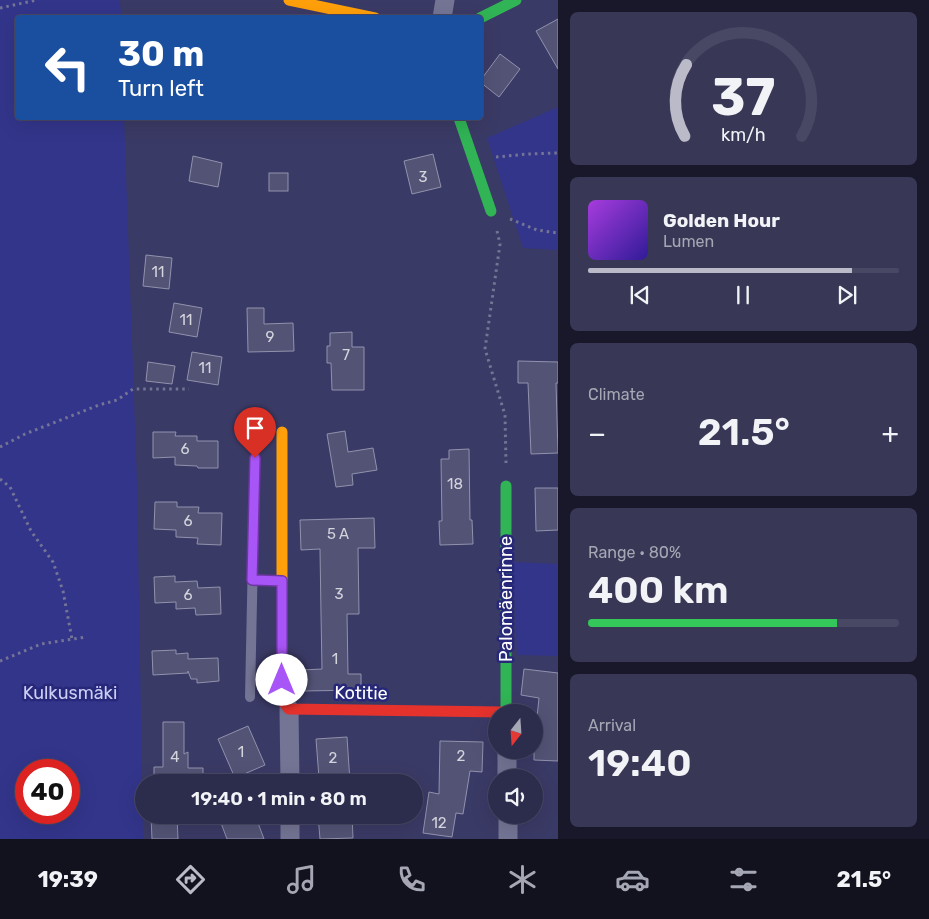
<!DOCTYPE html>
<html lang="en">
<head>
<meta charset="utf-8">
<style>
  :root { --surface:#2c2c4c; --page:#383856; --text:#f1f3f6; --muted:#a6a7b5; --line:#484864; --accent:#babac9 }
  body { margin:0; font-family:Rubik,sans-serif; background:var(--page); color:var(--text); height:100vh; display:flex; flex-direction:column; font-size:19px; white-space:nowrap }
  * { box-sizing:border-box; margin:0 }
  p { font-size:16px; color:var(--muted) }
  .icon { flex:none; width:28px; height:28px; fill:none; stroke:currentColor; stroke-width:2; stroke-linecap:round; stroke-linejoin:round }
  .map { position:relative; flex:1; overflow:hidden }
  .panel { display:flex; flex-direction:column; gap:12px; padding:12px; background:#18182a; width:371px }
  .panel>* { flex:none }
  .banner { position:absolute; left:15px; top:15px; width:468px; height:105px; border-radius:5px; box-shadow:0 5px 20px #0002,0 0 0 1px var(--line); background:#1a4fa0; color:#fff; overflow:hidden }
  .needle { width:32px; rotate:197deg }
  .buttons { position:absolute; left:488px; top:704px; display:grid; gap:10px }
  .buttons a { display:grid; place-items:center; width:55px; height:55px; border-radius:50%; background:var(--surface); box-shadow:0 5px 20px #0002,0 0 0 1px var(--line); font-size:25px }
  .speed { position:absolute; left:15px; top:759px; display:flex; gap:10px; font-size:25px; font-weight:700; text-align:center }
  .speed>* { display:grid; place-content:center; width:65px; height:65px; border-radius:50%; background:var(--surface); box-shadow:0 5px 20px #0002,0 0 0 1px var(--line); line-height:1 }
  .speed .limit { border:8px solid #d22; background:#fff; color:#111 }
  .pin { position:absolute; display:grid; place-items:center; width:42px; height:42px; color:#fff; margin:-51px -21px; border-radius:50% 50% 50% 0; rotate:-45deg; box-shadow:0 0 5px #0007 }
  .pin .icon { rotate:45deg }
  .me { position:absolute; width:55px; margin:-28px; rotate:0deg; stroke-linejoin:round; filter:drop-shadow(0 0 4px #0008) }
  .turn { display:flex; align-items:center; gap:18px; height:105px; padding:0 20px; font-size:22px }
  .turn .icon { width:65px; height:65px; stroke-width:2.5 }
  .turn b { display:block; font-size:35px; line-height:42px }
  .big { font-size:38px; font-weight:600; line-height:1.1 }
  .panel .widget { flex:1; display:flex; flex-direction:column; justify-content:center; gap:8px; min-width:0; padding:0 18px; border-radius:8px; background:var(--page) }
  .panel .dial { align-items:center; gap:0 }
  .dial svg { height:130px; overflow:visible; fill:none; stroke:var(--line); stroke-width:7; stroke-linecap:round; text-anchor:middle }
  .dial text { fill:var(--text); stroke:none }
  .song { display:flex; align-items:center; gap:15px }
  .cover { width:60px; height:60px; border-radius:8px; background:linear-gradient(135deg,hsl(280 70% 55%),hsl(250 70% 35%)) }
  .played { height:5px; border-radius:2px; background:linear-gradient(90deg,var(--accent) 85%,var(--line) 85%) }
  .keys { display:flex; justify-content:space-around; direction:ltr }
  .heat { display:flex; justify-content:space-between; align-items:center; font-size:28px; direction:ltr }
  .charge { height:8px; border-radius:4px; background:linear-gradient(90deg,#34c759 80%,var(--line) 0) }
  .trip { position:absolute; left:135px; top:774px; width:288px; height:50px; border-radius:25px; background:var(--surface); box-shadow:0 5px 20px #0002,0 0 0 1px var(--line); font-weight:600; line-height:50px; text-align:center }
  .menu { display:flex; height:80px; justify-content:space-around; align-items:center; background:#12121e; color:var(--muted) }
  .menu .icon { width:35px; height:35px }
  .menu .current { color:var(--accent) }
  .menu b { font-size:22px; color:var(--text) }
  main { display:flex; flex:1; min-height:0 }
  .map>svg:first-child { display:block }
</style>
</head>
<body>
<main>
<div class="map">
<svg width="558" height="839" viewBox="0 0 558 839">
  <rect width="100%" height="100%" fill="#3a3a66"/>
  <g fill="#33358b" fill-rule="evenodd">
    <path d="M0,0H120L121,17L18,18V118H124L137,482L143,839H0ZM26,770H69V812H26Z"/>
    <polygon points="558,107 558,250 523,248 487,138"/>
    <polygon points="513,562 558,564 558,656 517,655"/>
  </g>
  <g fill="#535376" stroke="#9192ad">
    <polygon points="558,19 558,69 536,31"/>
    <polygon points="500,54 520,69 499,97 480,82 480,81"/>
    <polygon points="433,154 441,187 412,194 404,161"/>
    <polygon points="193,156 222,163 218,187 189,181"/>
    <rect x="269" y="173" width="19" height="18"/>
    <polygon points="146,255 172,258 169,289 143,286"/>
    <polygon points="174,303 202,308 197,337 169,332"/>
    <polygon points="247,308 264,308 264,324 293,323 294,351 248,352"/>
    <polygon points="352,332 352,347 364,347 364,390 332,390 331,363 327,363 327,346 330,346 330,333"/>
    <polygon points="192,352 222,357 218,385 187,380"/>
    <polygon points="518,361 558,362 558,383 556,383 558,453 531,454 528,383 518,383"/>
    <polygon points="148,362 175,366 172,384 146,381"/>
    <polygon points="345,431 348,452 373,448 377,470 352,474 353,485 336,487 327,434"/>
    <polygon points="153,432 176,432 175,436 197,436 197,441 218,441 218,468 198,468 197,466 175,465 175,457 153,458"/>
    <polygon points="469,449 470,520 472,520 473,544 440,545 439,521 442,521 441,459 449,459 449,450"/>
    <polygon points="535,488 558,488 558,530 536,531"/>
    <polygon points="155,502 177,502 177,507 199,507 198,513 222,513 221,545 197,544 198,538 176,537 176,530 154,529"/>
    <polygon points="374,518 375,548 358,548 359,614 347,614 348,674 361,674 361,690 303,691 302,670 322,669 321,614 320,549 301,550 300,520"/>
    <polygon points="175,576 175,582 197,581 198,588 220,587 221,614 196,615 195,608 176,609 176,602 155,603 154,577"/>
    <polygon points="176,650 176,654 188,653 188,659 218,658 219,681 197,683 197,679 191,679 188,671 188,673 153,675 152,651"/>
    <polygon points="524,669 558,673 558,761 534,760 534,746 539,698 521,695"/>
    <polygon points="163,722 184,722 184,754 188,752 188,768 203,768 203,782 154,782 154,767 163,767"/>
    <polygon points="248,726 265,765 235,778 218,739"/>
    <polygon points="347,737 350,782 324,782 324,777 319,778 316,739"/>
    <polygon points="440,741 483,742 482,772 470,771 463,814 456,813 452,837 423,833 429,792 439,794"/>
    <polygon points="218,815 255,815 264,839 227,839"/>
    <polygon points="318,815 352,815 353,838 320,839"/>
    <polygon points="177,816 178,839 152,839 151,817"/>
  </g>
  <g fill="none" stroke-linecap="round" stroke-linejoin="round">
    <g stroke="#747495" stroke-width="3" stroke-dasharray="2.5 4" stroke-linecap="butt">
      <polyline points="0,8 37,0"/>
      <polyline points="496,157 528,154 558,153"/>
      <polyline points="510,219 537,230 558,233"/>
      <polyline points="497,231 500,244 485,349 505,415 506,463"/>
      <polyline points="0,447 25,434 99,405 117,400 133,389 189,389"/>
      <polyline points="0,479 10,487 31,531 53,562 63,591 72,639"/>
      <polyline points="0,661 41,644 86,637"/>
    </g>
    <g stroke="#747495" stroke-width="10">
      <polyline points="252,580 281,581"/>
      <polyline points="250,697 255,458"/>
    </g>
    <g stroke="#747495" stroke-width="19">
      <polyline points="442,18 445,0"/>
      <polyline points="289,709 290,782"/>
      <polyline points="507,750 507,778"/>
      <polyline points="290,815 290,839"/>
      <polyline points="508,839 508,815"/>
    </g>
    <g stroke="#30b455" stroke-width="11">
      <polyline points="480,18 516,0"/>
      <polyline points="459,118 491,211"/>
      <polyline points="506,486 506,712"/>
    </g>
    <g stroke="#ff9f0a" stroke-width="11">
      <polyline points="289,0 375,18"/>
      <polyline points="282,432 282,624"/>
    </g>
    <polyline stroke="#e5322d" stroke-width="11" points="282,624 282,700 289,709 502,712"/>
  </g>
  <g fill="none" stroke-linecap="round" stroke-linejoin="round">
    <g stroke="#6d37a1" stroke-width="12">
      <polyline id="route" points="255,458 252,580 282,581 282,680"/>
    </g>
    <use href="#route" stroke="#a855f7" stroke-width="9"/>
  </g>
  <g text-anchor="middle" stroke-width="5" stroke-linejoin="round" paint-order="stroke">
    <g font-size="15" fill="#d4d4dd">
      <text x="423" y="182">3</text>
      <text x="158" y="277">11</text>
      <text x="186" y="325">11</text>
      <text x="270" y="342">9</text>
      <text x="346" y="360">7</text>
      <text x="205" y="373">11</text>
      <text x="185" y="454">6</text>
      <text x="455" y="489">18</text>
      <text x="188" y="526">6</text>
      <text x="338" y="539">5 A</text>
      <text x="339" y="599">3</text>
      <text x="188" y="600">6</text>
      <text x="335" y="664">1</text>
      <text x="241" y="757">1</text>
      <text x="461" y="761">2</text>
      <text x="175" y="762">4</text>
      <text x="333" y="763">2</text>
      <text x="439" y="828">12</text>
    </g>
    <g font-size="18" fill="#fff" stroke="#272879">
      <text transform="translate(506 599) rotate(-90)" y="6">Palomäenrinne</text>
      <text transform="translate(361 693) rotate(1)" y="6">Kotitie</text>
    </g>
    <g font-size="18" fill="#cdcef3" stroke="#272879">
      <text x="70" y="699">Kulkusmäki</text>
    </g>
  </g>
</svg>
<div class="buttons">
<a><svg class="needle" viewBox="-14 -14 28 28"><path d="M0-13l5 13h-10z" fill="#e53935"/><path d="M0 13l5-13h-10z" fill="#a6a7b5"/></svg></a>
<a><svg class="icon" aria-label="sound" viewBox="0 0 24 24"><path d="M4 9h4l5-4v14l-5-4H4zM17 9q2 3 0 6"/></svg></a>
</div>
<div class="speed"><div class="limit">40</div></div>
<div class="pin" style="left:255px;top:458px;background:#d93025"><svg class="icon" aria-label="arrive" viewBox="0 0 24 24"><path d="M6 21V4h12l-3 4 3 4H6"/></svg></div>
<svg class="me" style="left:282px;top:680px" viewBox="-20 -20 40 40"><circle r="19" fill="#fff"/><path d="M0-13L10 11 0 6-10 11z" fill="#a855f7"/></svg>
<div class="trip">19:40 · 1 min · 80 m</div>
<div class="banner">
<div class="turn"><svg class="icon" aria-label="left" viewBox="0 0 24 24"><path d="M17 20v-9H6M10 6l-5 5 5 5"/></svg><div><b>30 m</b>Turn left</div></div>
</div>
</div>
<section class="panel">
<div class="widget dial"><svg viewBox="0 0 100 80">
<path d="M14 69A42 42 0 1 1 86 69"/>
<path d="M14 69A42 42 0 0 1 15 25" stroke="#babac9"/>
<text x="50" y="56" font-size="32" font-weight="700">37</text>
<text x="50" y="72" font-size="11">km/h</text>
</svg></div>
<div class="widget">
<div class="song"><i class="cover"></i><div><b>Golden Hour</b><p>Lumen</p></div></div>
<div class="played"></div>
<div class="keys"><svg class="icon" aria-label="previous" viewBox="0 0 24 24"><path d="M18 5L8 12l10 7zM5 5v14"/></svg><svg class="icon" aria-label="pause" viewBox="0 0 24 24"><path d="M8 5v14M16 5v14"/></svg><svg class="icon" aria-label="next" viewBox="0 0 24 24"><path d="M6 5l10 7-10 7zM19 5v14"/></svg></div>
</div>
<div class="widget"><p>Climate</p>
<div class="heat"><a>−</a><b class="big">21.5°</b><a>+</a></div>
</div>
<div class="widget"><p>Range · 80%</p><b class="big">400 km</b><div class="charge"></div></div>
<div class="widget"><p>Arrival</p><b class="big">19:40</b></div>
</section>
</main>
<nav class="menu">
<b>19:39</b>
<svg class="icon current" aria-label="directions" viewBox="0 0 24 24"><path d="M12 3l9 9-9 9-9-9zM9 14v-3h6M13 9l2 2-2 2"/></svg>
<svg class="icon" aria-label="music" viewBox="0 0 24 24"><path d="M9 18V5l10-2v13"/><circle cx="6" cy="18" r="3"/><circle cx="16" cy="16" r="3"/></svg>
<svg class="icon" aria-label="phone" viewBox="0 0 24 24"><path d="M5 4h4l2 5-3 2q2 4 5 5l2-3 5 2v4C11 20 4 13 5 4z"/></svg>
<svg class="icon" aria-label="climate" viewBox="0 0 24 24"><path d="M12 3v18M4 7l16 10M4 17L20 7"/></svg>
<svg class="icon" aria-label="car" viewBox="0 0 24 24"><path d="M5 17H2v-5l4-1 3-4h7l3 4 3 1v5h-3M9 17h6M6 11h13"/><circle cx="7" cy="17" r="2"/><circle cx="17" cy="17" r="2"/></svg>
<svg class="icon" aria-label="filters" viewBox="0 0 24 24"><path d="M4 7h16M4 17h16"/><circle cx="9" cy="7" r="2"/><circle cx="15" cy="17" r="2"/></svg>
<b>21.5°</b>
</nav>
</body>
</html>
